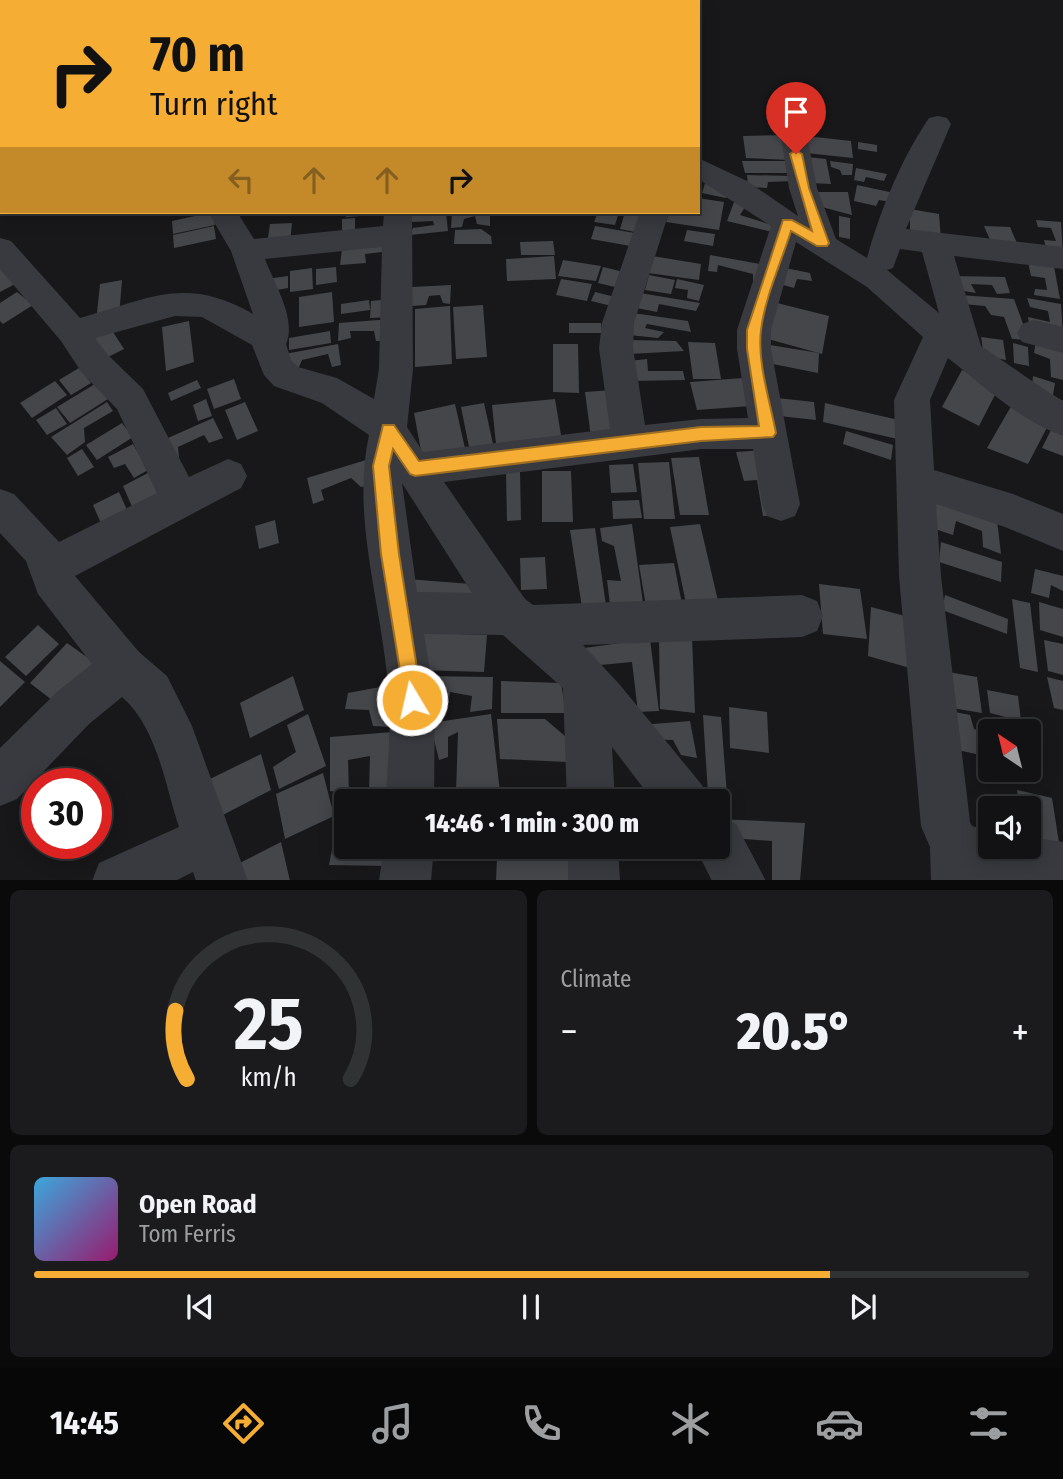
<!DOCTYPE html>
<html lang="en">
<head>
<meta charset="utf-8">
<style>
  :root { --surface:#121214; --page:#1b1b1d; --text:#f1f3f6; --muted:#9c9ea0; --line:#313234; --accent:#f6ad34 }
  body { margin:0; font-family:"Fira Sans Condensed",sans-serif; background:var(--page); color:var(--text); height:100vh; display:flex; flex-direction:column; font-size:26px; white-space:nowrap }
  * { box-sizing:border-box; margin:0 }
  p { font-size:23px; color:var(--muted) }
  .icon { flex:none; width:38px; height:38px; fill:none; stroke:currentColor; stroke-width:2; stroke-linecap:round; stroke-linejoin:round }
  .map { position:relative; height:880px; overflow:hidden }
  .side { display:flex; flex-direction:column; gap:10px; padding:10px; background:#0a0a0b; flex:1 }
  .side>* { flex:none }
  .guide { position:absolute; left:0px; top:0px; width:700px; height:214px; box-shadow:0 4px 18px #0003,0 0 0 2px var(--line); background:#f6ad34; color:#111; overflow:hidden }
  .needle { width:46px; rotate:325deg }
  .buttons { position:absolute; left:978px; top:719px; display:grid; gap:14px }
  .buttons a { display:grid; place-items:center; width:63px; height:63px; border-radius:7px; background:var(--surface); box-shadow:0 4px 18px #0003,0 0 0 2px var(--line); font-size:35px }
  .speed { position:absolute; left:21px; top:768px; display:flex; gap:14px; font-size:35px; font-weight:700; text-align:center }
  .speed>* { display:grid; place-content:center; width:91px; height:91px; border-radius:50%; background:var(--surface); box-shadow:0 4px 18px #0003,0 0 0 2px var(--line); line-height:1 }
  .speed .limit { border:10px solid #d22; background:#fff; color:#111 }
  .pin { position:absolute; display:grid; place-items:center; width:60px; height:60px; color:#fff; margin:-72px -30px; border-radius:50% 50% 50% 0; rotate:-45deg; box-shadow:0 0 7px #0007 }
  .pin .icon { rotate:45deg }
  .me { position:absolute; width:77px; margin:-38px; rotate:351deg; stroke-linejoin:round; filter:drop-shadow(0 0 5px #0008) }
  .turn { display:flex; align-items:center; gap:24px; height:147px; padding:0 35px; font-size:32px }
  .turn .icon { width:91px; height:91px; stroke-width:2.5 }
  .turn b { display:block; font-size:49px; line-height:60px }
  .lanes { display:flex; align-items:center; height:66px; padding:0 35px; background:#0003; justify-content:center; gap:35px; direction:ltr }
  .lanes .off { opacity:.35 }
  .big { font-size:52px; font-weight:800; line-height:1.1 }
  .side .tile { flex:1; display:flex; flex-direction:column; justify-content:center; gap:10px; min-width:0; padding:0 24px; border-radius:10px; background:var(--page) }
  .side .dial { align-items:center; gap:0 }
  .dial svg { height:182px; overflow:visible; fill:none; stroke:var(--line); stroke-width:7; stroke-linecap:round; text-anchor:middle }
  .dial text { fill:var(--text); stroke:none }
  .song { display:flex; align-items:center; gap:21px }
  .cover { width:84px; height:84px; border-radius:10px; background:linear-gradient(135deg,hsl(200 70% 55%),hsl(320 70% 35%)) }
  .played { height:7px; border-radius:4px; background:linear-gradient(90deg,var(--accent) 80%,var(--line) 80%) }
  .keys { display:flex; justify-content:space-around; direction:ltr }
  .heat { display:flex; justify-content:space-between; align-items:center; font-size:38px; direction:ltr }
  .side .tiles { flex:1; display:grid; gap:10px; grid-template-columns:1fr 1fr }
  .tile:last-child { grid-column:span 2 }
  .trip { position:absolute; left:334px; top:789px; width:396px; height:70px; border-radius:7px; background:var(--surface); box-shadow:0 4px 18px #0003,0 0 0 2px var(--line); font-weight:800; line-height:70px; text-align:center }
  .tabs { display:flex; height:112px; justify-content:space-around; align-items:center; background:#070708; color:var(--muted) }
  .tabs .icon { width:49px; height:49px }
  .tabs .selected { color:var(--accent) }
  .tabs b { font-size:32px; color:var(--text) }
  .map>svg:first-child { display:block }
</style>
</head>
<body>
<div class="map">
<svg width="1063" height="881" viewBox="0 0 1063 881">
  <rect width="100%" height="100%" fill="#18181a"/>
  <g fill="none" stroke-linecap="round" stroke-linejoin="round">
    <g stroke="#2e383f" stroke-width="5">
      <polyline points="154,2 157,0"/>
      <polyline points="0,140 2,138"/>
    </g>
  </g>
  <g fill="#44464a">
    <polygon points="787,135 789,160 746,158 743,136"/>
    <polygon points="806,136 851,141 853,158 806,153"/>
    <polygon points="858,142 877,145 877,152 858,149"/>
    <polygon points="807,157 826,159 831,184 811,183"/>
    <polygon points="742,161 785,161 789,173 745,173"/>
    <polygon points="830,161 853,164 852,175 842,175 840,170 831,167"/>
    <polygon points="856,168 887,174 884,181 866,177 864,182 854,180"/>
    <polygon points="747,175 792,176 794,181 768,182 767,188 748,187"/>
    <polygon points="706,180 730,185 726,198 702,193"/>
    <polygon points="857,185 899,194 896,203 879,200 876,206 854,201"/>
    <polygon points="812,192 848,192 852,215 818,206"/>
    <polygon points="698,198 724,202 719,230 666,222 669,212 698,212"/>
    <polygon points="734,202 745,207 740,215 778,227 776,233 727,221"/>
    <polygon points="910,209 939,214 941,240 910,235"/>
    <polygon points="213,212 215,225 173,234 172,221"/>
    <polygon points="346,212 388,212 388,214 346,217"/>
    <polygon points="446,212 448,231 410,235 413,228 434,225 433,221 412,222 409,215"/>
    <polygon points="452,212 490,212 490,226 477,224 475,216 464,219 462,227 451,228"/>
    <polygon points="598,212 619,212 615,225 594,222"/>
    <polygon points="625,212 647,212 640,233 620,229"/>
    <polygon points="839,216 850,218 850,239 839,237"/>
    <polygon points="355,218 355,237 342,238 342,219"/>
    <polygon points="1036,220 1061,222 1063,256 1048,255 1044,240 1056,241 1051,228 1038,227"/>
    <polygon points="292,223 290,243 267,245 270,224"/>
    <polygon points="214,226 216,239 174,248 173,235"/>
    <polygon points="595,226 640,234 636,247 591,239"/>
    <polygon points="984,226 1010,227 1020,250 994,249"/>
    <polygon points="481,229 491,236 492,244 454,244 455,230"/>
    <polygon points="687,230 715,234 713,246 684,241"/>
    <polygon points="553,241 555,255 521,255 520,242"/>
    <polygon points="394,244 391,251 365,254 366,263 340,265 342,249"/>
    <polygon points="710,255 760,264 761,283 753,281 753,274 718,265 717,272 708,271"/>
    <polygon points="554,256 556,279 507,281 506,259"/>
    <polygon points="652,256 701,264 699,280 648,273"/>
    <polygon points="563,260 601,266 596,281 558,276"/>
    <polygon points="1028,262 1054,266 1060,299 1034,295 1035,289 1047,290 1045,278 1031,276"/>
    <polygon points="0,265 17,283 0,292"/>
    <polygon points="336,267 337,282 316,285 316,269"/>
    <polygon points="603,267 620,271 615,287 598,283"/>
    <polygon points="312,268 313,289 290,292 290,271"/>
    <polygon points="785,268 810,273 812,281 797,279 794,288 783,285"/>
    <polygon points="649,275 675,280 671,294 645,290"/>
    <polygon points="288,276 288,288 266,292 266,279"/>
    <polygon points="952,276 1005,277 1010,293 997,294 992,285 971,284 976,293 958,290"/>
    <polygon points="561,279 592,284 587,301 556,295"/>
    <polygon points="677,279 704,285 699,301 687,298 688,290 675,288"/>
    <polygon points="122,280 119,316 96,322 100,284"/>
    <polygon points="451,285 450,304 443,303 440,295 429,296 426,305 411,306 412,287"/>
    <polygon points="17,292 33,305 3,324 0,321 0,303"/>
    <polygon points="332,292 334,322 299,327 299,297"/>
    <polygon points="595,292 619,298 616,307 591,301"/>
    <polygon points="640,293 700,303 696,311 659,304 657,312 637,308"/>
    <polygon points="960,295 1014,299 1029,340 1012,339 1004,317 991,315 985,306 963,304"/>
    <polygon points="1027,298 1061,304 1063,337 1030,331 1028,317 1050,322 1048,311 1030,307"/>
    <polygon points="392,299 392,317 370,318 371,301"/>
    <polygon points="369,300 370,310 341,314 341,304"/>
    <polygon points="777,303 829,316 822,354 768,339"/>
    <polygon points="483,305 487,357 456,359 453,307"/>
    <polygon points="450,306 452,364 415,367 415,309"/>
    <polygon points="633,313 688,321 691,332 647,324 645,328 664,332 658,338 629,335"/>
    <polygon points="392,319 389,341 376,341 374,331 350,331 351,338 338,341 339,323"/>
    <polygon points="189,321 194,362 166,371 162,327"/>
    <polygon points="569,323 601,323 602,333 569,333"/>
    <polygon points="111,329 124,349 96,363 83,344"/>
    <polygon points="330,331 331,343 289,350 289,338"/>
    <polygon points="981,337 1003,340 1006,360 984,356"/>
    <polygon points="628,340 676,341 684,351 629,354"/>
    <polygon points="1036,340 1063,348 1063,380 1051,377 1050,359 1034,353"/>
    <polygon points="688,342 715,343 721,379 693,379"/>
    <polygon points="1013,343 1028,347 1029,366 1014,363"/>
    <polygon points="338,344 341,365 332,367 328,354 302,360 295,376 285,354"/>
    <polygon points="553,344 578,344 579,393 553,392"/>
    <polygon points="770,345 819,353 818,373 768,363"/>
    <polygon points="647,359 648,371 683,371 685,380 632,381 629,361"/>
    <polygon points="79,368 91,383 71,395 59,380"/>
    <polygon points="962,370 999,387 979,426 942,407"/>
    <polygon points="1033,376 1055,383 1053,395 1063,401 1063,417 1031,397"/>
    <polygon points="743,378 751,406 697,410 690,382"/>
    <polygon points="234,379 241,399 214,409 207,389"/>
    <polygon points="197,380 201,388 171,401 168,393"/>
    <polygon points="55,381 67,395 32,418 20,403"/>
    <polygon points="95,384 108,399 70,423 57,407"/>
    <polygon points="613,390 621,443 592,445 585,392"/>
    <polygon points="1017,396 1053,416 1028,464 987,448"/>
    <polygon points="777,398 814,402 816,420 779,416"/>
    <polygon points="206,399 212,416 198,421 193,405"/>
    <polygon points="555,399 563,447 497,454 492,405"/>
    <polygon points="107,402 113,411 84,428 85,442 67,455 51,437"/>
    <polygon points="245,402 258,431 237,440 225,410"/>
    <polygon points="484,403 495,453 471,457 461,407"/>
    <polygon points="825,403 903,421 902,440 823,422"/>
    <polygon points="455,404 467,457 424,467 414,413"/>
    <polygon points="56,408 67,424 47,435 36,420"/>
    <polygon points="213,418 223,438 209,443 204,435 178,447 179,458 166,464 159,442"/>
    <polygon points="122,423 133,437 97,460 86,445"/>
    <polygon points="1053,426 1063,431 1063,456 1042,448"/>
    <polygon points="846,431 893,445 891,460 843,444"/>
    <polygon points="133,444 148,470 134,478 125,464 114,468 108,457"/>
    <polygon points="82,449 94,467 78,476 67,458"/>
    <polygon points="764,450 783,516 763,516 757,480 744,481 736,452"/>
    <polygon points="699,457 709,515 680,515 671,458"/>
    <polygon points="366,460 374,485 361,487 351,478 321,490 324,500 313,504 307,478"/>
    <polygon points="669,462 675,519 644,519 638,463"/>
    <polygon points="633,464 637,492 611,493 609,465"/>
    <polygon points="542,471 571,471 573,522 542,522"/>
    <polygon points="506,472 520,472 521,520 507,521"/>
    <polygon points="148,473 163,504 137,518 123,486"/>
    <polygon points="119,492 132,521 106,535 93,505"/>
    <polygon points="639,500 642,518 613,519 612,501"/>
    <polygon points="936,501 997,520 1001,554 983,547 982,531 956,521 953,535 935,529"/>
    <polygon points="275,520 279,543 259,549 255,526"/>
    <polygon points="632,524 644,610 611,613 607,580 621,581 614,546 602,541 600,528"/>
    <polygon points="700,524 719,605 687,608 670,527"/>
    <polygon points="595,528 607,613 583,614 570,530"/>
    <polygon points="941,542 1002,562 1001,582 939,562"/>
    <polygon points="545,557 547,589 521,590 520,558"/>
    <polygon points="674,563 683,609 647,612 639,565"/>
    <polygon points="1035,569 1063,576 1063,591 1051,585 1049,598 1031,593"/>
    <polygon points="407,579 471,584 489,613 407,606"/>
    <polygon points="819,584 860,589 867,639 823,634"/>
    <polygon points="945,595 1008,619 1007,634 942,610"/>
    <polygon points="1012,599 1030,603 1038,672 1020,668"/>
    <polygon points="1039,602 1063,609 1063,637 1040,630"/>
    <polygon points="871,607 924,621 917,670 868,656"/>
    <polygon points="38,625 59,644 26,676 5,657"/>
    <polygon points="423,633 487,635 484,672 419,670"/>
    <polygon points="659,634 692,637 695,713 660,709"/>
    <polygon points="650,639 659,711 638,712 632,662 590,666 584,648"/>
    <polygon points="1044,640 1063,644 1063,675 1048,671"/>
    <polygon points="67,643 98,665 61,707 30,683"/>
    <polygon points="0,661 25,682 0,707"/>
    <polygon points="942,671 977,677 982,713 946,707"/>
    <polygon points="293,676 304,710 250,738 240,703"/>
    <polygon points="419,676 493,677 492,709 470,712 472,696 450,692 447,712 427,719"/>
    <polygon points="1047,677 1063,681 1063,710 1054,708"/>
    <polygon points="501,681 561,683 566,713 501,713"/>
    <polygon points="391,685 392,727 373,726 369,710 345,709 348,693"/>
    <polygon points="987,690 1018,696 1021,721 990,713"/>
    <polygon points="729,707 767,712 769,753 730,748"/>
    <polygon points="945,710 970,715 974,729 990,733 990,757 948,748"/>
    <polygon points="308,714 326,766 279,789 273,767 296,752 287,725"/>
    <polygon points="491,714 500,792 456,793 458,732 448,737 448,757 439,760 430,723"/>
    <polygon points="703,715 721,717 727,795 708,794"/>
    <polygon points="497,719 545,719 566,737 567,762 500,759"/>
    <polygon points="1000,719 1019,724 1021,732 993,732"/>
    <polygon points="690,721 697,758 681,755 673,740 645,739 641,725"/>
    <polygon points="405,731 404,797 369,792 370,756 348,760 349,793 330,791 330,737"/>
    <polygon points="261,754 271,790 219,817 210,779"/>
    <polygon points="323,773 334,816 285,839 276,794"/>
    <polygon points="1017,790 1052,798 1060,849 1029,841 1029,808 1019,808"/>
    <polygon points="337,799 352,799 346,802 346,822 339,821"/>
    <polygon points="718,819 805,823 800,881 772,881 772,841 744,839 740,855"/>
    <polygon points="334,839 346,841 346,847 394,847 392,866 329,865"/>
    <polygon points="281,842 290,881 233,881 230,868"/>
    <polygon points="582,856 583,881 496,881 497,858"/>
  </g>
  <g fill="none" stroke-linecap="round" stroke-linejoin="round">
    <g fill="#393a3f" fill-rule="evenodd">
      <polygon points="439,0 463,0 464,2 440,2"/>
      <rect x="567" y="0" width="22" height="2"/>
      <path d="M938,116L947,118L951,124L906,229L1063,247V269L954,256L981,346L1063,402V436C1021,421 982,385 948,358L930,400L934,470L1013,494L1063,514V551L1005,527L936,504L941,576L970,822L972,826L990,831V847H1029V837L1063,842V881H931L930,847L921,826L899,576L894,400L923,337L867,287L796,242L771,330V349L800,504L795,516L781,521L767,516L762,504L753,449H701L444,482L525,599L533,605L802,595L817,601L823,616L817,631L802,637L583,645L620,685L702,785L709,802H654L612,747L615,802H567L563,688L503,635L424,634L435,700L434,802H386C387,768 391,733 389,700C385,613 350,522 369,435L322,403L274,386L264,375L252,345L202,317L175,316L95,338L106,353L143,389L189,477L228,459L241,464L247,476L241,488L75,576L139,652L167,676L192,726L248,881H196L193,872L175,881H92L99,863L179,827C165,785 157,727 122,697L89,724L17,799L0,806V748L57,692L92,664L38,594L26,561L0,533V489L14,494L59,542L157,493L117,409L82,373L61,341L0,269V238L11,241L80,318C149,299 185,275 253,314L231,251L208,212H237L254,239L383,226L384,212H412L413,369L407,427L423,452L610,429L599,348L602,323L640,212H669L634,323L633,348L645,425L701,419L748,418L737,349V330L771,226L698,179V158L747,181L798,216L789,188L780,131L784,125H802L806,131L817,188L836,239L867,258C880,211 901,159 929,118ZM382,247L379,369L374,399L337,378L298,367L291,360L286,344C297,319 274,283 265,259ZM900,249L922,252L939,313L887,270L893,268ZM402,483L472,593L417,592Z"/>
      <polygon points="1034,320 1063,327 1063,353 1022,342 1017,333 1022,324"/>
      <polygon points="718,817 736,824 766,881 712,881 695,847 718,847"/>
      <polygon points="384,847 434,847 431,881 379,881"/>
      <polygon points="568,847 618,847 620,881 568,881"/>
    </g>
  </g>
  <path fill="#f6ad34" stroke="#a07022" stroke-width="2" d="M796,150L802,154L809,188L829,243L827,246H817L791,231C781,263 765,297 761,330C757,362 770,401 776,433L773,437L701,441L415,476L410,474L393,449L389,466L399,554L422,700L419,707L412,710L406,707L381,554L373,466L383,425H394L419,461L701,427L759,426L747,349V330L783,220H792L812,231L790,154Z"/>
</svg>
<div class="buttons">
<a><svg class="needle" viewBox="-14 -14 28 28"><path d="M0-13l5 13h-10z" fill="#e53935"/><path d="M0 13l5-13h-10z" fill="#9c9ea0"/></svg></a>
<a><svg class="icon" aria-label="sound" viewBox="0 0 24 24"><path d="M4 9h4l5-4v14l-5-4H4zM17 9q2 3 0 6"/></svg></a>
</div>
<div class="speed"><div class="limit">30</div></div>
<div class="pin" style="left:796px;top:154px;background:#d93025"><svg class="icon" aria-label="arrive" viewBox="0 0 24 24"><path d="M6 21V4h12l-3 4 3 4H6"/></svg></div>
<svg class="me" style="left:412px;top:700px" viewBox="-20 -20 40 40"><circle r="17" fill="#f6ad34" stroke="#fff" stroke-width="3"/><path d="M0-11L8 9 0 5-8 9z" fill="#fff"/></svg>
<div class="trip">14:46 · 1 min · 300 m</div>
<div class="guide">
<div class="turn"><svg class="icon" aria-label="right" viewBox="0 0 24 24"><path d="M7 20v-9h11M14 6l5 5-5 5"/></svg><div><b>70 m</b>Turn right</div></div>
<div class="lanes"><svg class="icon off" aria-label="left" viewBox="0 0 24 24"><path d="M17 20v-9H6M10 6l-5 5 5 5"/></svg><svg class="icon off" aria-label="ahead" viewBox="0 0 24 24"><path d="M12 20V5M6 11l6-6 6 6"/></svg><svg class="icon off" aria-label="ahead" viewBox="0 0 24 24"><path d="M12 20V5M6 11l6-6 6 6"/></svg><svg class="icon" aria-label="right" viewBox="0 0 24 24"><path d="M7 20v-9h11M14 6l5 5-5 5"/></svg></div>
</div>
</div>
<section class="side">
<div class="tiles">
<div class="tile dial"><svg viewBox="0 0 100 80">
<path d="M14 69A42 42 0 1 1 86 69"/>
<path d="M14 69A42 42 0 0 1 9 39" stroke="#f6ad34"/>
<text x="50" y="56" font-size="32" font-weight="700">25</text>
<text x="50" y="72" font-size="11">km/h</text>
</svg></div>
<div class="tile"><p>Climate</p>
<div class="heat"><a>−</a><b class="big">20.5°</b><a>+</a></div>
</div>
<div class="tile">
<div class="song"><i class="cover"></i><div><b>Open Road</b><p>Tom Ferris</p></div></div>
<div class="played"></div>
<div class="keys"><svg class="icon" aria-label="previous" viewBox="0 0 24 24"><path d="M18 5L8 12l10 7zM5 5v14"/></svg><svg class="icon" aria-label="pause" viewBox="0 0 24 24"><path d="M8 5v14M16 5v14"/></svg><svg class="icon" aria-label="next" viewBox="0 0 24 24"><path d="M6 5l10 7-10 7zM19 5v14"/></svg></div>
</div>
</div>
</section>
<nav class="tabs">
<b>14:45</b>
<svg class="icon selected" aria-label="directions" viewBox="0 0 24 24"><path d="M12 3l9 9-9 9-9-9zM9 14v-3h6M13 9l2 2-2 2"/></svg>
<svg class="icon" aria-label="music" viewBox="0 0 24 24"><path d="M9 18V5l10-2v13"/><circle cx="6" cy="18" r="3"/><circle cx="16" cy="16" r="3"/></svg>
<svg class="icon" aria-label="phone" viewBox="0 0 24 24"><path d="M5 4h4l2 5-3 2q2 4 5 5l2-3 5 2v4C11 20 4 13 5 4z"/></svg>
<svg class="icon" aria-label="climate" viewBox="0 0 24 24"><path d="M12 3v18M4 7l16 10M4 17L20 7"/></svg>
<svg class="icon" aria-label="car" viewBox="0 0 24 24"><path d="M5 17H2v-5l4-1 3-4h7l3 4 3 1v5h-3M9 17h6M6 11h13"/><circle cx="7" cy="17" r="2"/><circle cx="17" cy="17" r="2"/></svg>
<svg class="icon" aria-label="filters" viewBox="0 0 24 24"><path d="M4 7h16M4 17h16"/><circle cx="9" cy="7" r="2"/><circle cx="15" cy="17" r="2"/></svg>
</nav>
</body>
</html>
